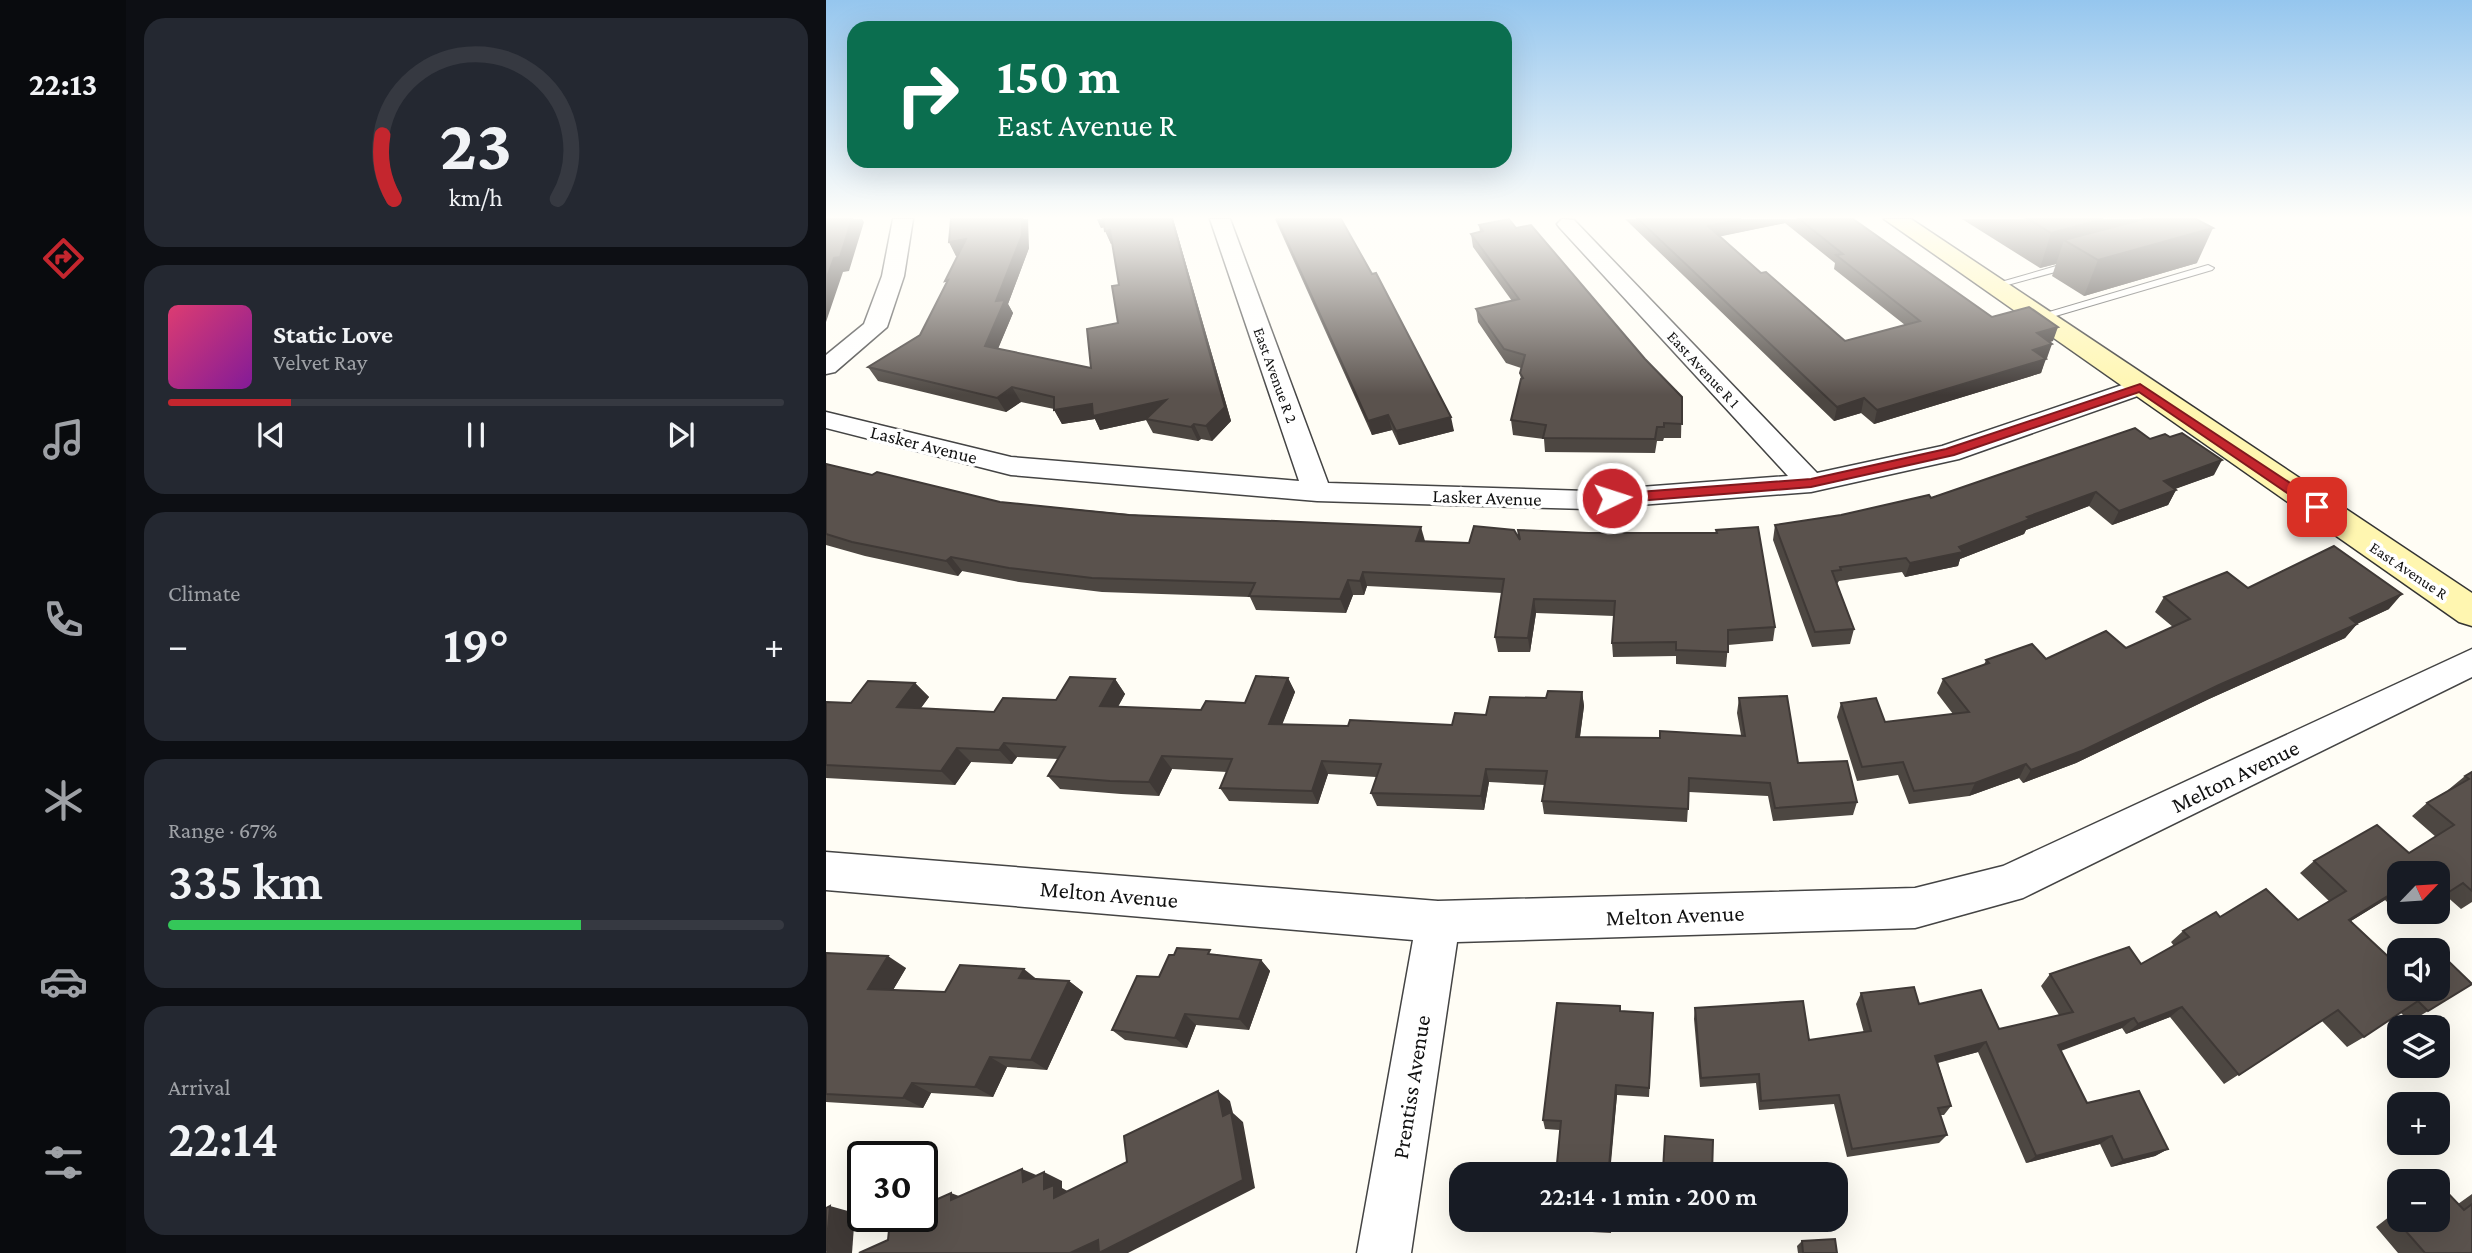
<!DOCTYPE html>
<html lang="en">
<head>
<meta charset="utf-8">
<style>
  :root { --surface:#171b24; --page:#242831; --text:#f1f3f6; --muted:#9ea1a6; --line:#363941; --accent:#c4262e }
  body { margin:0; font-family:"Crimson Pro",serif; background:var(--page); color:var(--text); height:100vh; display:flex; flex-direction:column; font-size:26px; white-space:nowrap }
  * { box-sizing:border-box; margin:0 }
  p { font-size:23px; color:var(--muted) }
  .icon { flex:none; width:38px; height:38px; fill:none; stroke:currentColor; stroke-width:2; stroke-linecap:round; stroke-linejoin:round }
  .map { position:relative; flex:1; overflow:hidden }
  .details { display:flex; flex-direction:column; gap:18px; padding:18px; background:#0d0f14; width:700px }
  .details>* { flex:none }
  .guide { position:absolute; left:21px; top:21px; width:665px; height:147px; border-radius:21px; box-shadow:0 7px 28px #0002; background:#0b6e4f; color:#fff; overflow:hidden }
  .needle { width:46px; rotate:65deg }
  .controls { position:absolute; left:1561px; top:861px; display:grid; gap:14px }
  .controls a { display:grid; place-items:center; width:63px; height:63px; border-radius:14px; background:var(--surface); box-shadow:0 7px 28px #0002; font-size:35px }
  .speed { position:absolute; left:21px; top:1141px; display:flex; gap:14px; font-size:35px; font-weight:700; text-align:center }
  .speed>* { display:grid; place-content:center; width:91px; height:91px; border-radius:50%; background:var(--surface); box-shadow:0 7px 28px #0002; line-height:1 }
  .speed .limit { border:4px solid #111; border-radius:10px; background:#fff; color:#111 }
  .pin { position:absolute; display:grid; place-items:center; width:60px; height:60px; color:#fff; margin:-30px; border-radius:14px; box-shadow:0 4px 10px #0006 }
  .me { position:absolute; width:77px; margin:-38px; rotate:86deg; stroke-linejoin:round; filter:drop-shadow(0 0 5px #0008) }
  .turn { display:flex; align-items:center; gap:24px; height:147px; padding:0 35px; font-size:32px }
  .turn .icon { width:91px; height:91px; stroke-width:2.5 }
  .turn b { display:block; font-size:49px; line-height:60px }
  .big { font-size:52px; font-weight:600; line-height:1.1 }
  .details .tile { flex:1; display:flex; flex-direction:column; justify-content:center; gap:10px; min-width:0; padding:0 24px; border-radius:21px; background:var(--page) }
  .details .dial { align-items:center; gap:0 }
  .dial svg { height:182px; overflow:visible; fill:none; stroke:var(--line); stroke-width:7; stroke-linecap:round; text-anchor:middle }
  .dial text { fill:var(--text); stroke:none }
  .song { display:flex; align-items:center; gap:21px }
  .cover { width:84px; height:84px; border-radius:10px; background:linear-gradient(135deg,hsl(340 70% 55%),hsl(290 70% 35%)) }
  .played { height:7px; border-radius:4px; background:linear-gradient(90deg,var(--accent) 20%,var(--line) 20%) }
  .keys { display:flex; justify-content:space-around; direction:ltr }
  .heat { display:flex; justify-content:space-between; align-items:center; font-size:38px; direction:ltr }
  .charge { height:10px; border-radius:5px; background:linear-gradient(90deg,#34c759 67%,var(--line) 0) }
  .trip { position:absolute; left:623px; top:1162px; width:399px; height:70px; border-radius:21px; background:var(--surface); box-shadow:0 7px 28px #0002; font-weight:600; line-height:70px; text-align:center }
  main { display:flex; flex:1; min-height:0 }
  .tab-bar { display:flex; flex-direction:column; width:126px; justify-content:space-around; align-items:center; background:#090b0e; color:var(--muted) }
  .tab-bar .icon { width:49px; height:49px }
  .tab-bar .current { color:var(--accent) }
  .tab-bar b { font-size:32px; color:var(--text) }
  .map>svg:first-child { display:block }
</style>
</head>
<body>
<main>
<nav class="tab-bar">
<b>22:13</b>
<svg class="icon current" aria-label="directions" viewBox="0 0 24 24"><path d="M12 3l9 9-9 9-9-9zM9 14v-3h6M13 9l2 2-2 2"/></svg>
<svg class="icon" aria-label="music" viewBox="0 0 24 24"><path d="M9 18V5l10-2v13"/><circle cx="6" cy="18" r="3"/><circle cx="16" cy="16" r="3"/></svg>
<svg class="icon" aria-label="phone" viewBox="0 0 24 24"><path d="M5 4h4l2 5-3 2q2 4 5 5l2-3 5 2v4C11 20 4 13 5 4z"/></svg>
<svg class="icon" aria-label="climate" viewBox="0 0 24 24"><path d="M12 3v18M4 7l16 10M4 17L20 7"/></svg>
<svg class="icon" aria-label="car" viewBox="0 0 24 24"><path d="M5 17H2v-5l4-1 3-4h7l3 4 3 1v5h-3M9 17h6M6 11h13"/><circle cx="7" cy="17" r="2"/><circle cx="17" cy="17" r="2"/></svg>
<svg class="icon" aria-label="filters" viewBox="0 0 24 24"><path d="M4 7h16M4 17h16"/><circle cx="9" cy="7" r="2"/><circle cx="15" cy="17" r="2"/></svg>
</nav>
<section class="details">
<div class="tile dial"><svg viewBox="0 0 100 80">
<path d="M14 69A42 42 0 1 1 86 69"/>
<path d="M14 69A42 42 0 0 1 9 41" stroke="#c4262e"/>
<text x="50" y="56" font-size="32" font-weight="700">23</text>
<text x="50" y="72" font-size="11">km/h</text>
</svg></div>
<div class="tile">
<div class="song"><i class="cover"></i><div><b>Static Love</b><p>Velvet Ray</p></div></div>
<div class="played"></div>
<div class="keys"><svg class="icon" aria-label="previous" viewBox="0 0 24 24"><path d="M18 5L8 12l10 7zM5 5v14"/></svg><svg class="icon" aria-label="pause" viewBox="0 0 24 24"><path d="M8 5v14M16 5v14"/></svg><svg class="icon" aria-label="next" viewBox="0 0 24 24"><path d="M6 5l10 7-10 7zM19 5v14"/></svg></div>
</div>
<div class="tile"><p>Climate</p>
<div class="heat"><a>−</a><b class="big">19°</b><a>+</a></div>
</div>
<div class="tile"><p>Range · 67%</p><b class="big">335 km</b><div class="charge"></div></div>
<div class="tile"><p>Arrival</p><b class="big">22:14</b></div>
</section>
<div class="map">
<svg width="1646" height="1253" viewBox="0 0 1646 1253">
  <rect width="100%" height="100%" fill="#fffdf5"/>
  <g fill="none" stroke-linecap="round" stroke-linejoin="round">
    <g stroke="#444" stroke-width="2">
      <g id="service">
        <polygon points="1251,260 1257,263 1255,265 1167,289 1161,286"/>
        <polygon points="1382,265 1388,268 1386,270 1216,320 1206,317"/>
      </g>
    </g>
    <g stroke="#444" stroke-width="3">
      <g id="minor">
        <polygon points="67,219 87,219 78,276 61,327 9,372 0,374 0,355 38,324 56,276"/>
        <polygon points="384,219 404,219 502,483 761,491 962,476 734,228 731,224 736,219 748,220 991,473 1116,446 1305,382 1314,379 1323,382 1327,387 1323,392 1133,459 985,492 761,509 491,501 185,475 0,428 0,412 185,457 473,481"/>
        <polygon points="1646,649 1646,677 1197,898 1089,928 631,942 585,1253 531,1253 587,940 0,890 0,852 612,901 1089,888 1177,866"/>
      </g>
    </g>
    <g stroke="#333" stroke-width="3">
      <polygon id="secondary" points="1058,219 1085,219 1646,593 1646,626 1633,622"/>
    </g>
    <use href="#service" fill="#fff" fill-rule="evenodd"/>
    <use href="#minor" fill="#fff" fill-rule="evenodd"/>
    <use href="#secondary" fill="#fff6b0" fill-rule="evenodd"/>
  </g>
  <g fill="#4d4742" fill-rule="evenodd">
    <polygon points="271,219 347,219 405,421 386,441 375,439 372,441 327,433 320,420 274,430 269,419 236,424 228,409 195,402 180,412 52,381 42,367 94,335 121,283 132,255 130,256 123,242 203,248 182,304 187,313 172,349 265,368 292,323 293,285 286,243 285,244 278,227 275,228"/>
    <polygon points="449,219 515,219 628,431 573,445 566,430 546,435"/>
    <path d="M799,219H1027L1166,317L1227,341L1223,342L1221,358L1219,359L1215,373L1048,424L1035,413L1008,421ZM959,223L1009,263L1008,269L1079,325L1019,341L935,273L894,236Z"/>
    <polygon points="1136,219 1371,219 1371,263 1258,296 1226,276 1230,264 1214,268"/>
    <polygon points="653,225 690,228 856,397 855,438 838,438 837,441 831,441 829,453 719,452 718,439 687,435 685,420 695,380 694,373 695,368 680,363 652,322 650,309 686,301 647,247 645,234 654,232"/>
    <polygon points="1324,439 1388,475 1348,489 1350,490 1342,505 1286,525 1263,506 1200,530 1198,534 1134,559 1132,566 1079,577 1076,572 1013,581 1011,584 1028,629 1024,644 986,647 947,540 949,525 1015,515 1105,498"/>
    <polygon points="0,464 46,475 174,502 599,542 643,543 763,533 890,533 890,530 949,627 947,641 902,645 900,667 850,664 850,656 787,657 786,643 788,616 710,613 704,652 672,652 669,637 676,593 541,586 538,595 527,595 520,613 430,610 424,597 276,592 193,582 136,571 132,576 39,556 0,545"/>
    <polygon points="1422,588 1563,609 1531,624 1519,638 1383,699 1250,763 1197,783 1193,778 1143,796 1083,804 1072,775 1031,781 1011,717 1015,703 1059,722 1127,714 1111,693 1117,679 1158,665 1160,660 1220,659 1300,648 1347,627 1329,612 1338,597"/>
    <polygon points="462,678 469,692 456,724 522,726 626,725 720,698 756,692 758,706 754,737 834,738 915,735 911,713 913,698 972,763 1031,802 1027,815 947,821 942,796 863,792 861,822 718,814 716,801 719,785 663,782 658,810 551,806 545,793 550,777 502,774 492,804 403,801 394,788 401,772 346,769 333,796 295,794 234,789 222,776 232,759 191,757 186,764 145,762 129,785 0,778 0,702 25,703 89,683 103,697 95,708 168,712 230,700 289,679 299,694 292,707 375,710 419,703"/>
    <polygon points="1646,772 1646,902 1635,909 1619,895 1573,873 1573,912 1593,912 1580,920 1559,900 1525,921 1568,962 1612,989 1602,1011 1584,1022 1574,1012 1538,1037 1521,1047 1496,1021 1398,1084 1344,1017 1300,1034 1296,1028 1235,1051 1261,1103 1342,1149 1329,1156 1285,1167 1274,1144 1200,1163 1152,1052 1112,1063 1125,1106 1118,1115 1114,1115 1121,1135 1113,1143 1021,1157 1008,1104 933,1110 930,1083 874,1087 868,1019 869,1008 983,1040 1038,1033 1030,1004 1035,993 1093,1004 1173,1029 1233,1015 1215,986 1224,974 1315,964 1348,946 1345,942 1357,931 1394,917 1472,920 1503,901 1474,873 1488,861 1583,853 1610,837 1586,816 1601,803 1623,790 1622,790 1639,776"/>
    <polygon points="0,953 80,968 67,990 119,992 211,979 243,981 257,992 221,1070 181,1067 167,1097 105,1093 97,1108 0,1102"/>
    <polygon points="387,954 435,960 444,971 423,1030 370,1025 361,1048 299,1040 286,1030 333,977"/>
    <polygon points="794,1011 827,1023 823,1097 791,1095 784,1167 886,1174 730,1174 734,1130 719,1129 717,1120"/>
    <polygon points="1615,1186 1632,1204 1646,1194 1646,1253 1572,1253 1550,1227 1573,1209 1573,1220 1612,1220 1612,1187"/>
    <polygon points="726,1220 786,1220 785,1233 728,1230 725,1223"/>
    <polygon points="976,1241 1011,1253 972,1253 971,1246"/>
  </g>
  <g fill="#3f3936">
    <polygon points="26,219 36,219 38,222 23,271 17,272 0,322 0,280 8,258"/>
    <polygon points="196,219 202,219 203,248 182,304 187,313 167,360 159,346 170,301"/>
    <polygon points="271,219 279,219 282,226 275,228"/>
    <polygon points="346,219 347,219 405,421 386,441 380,426"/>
    <polygon points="915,219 960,219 959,223 882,239 882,226"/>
    <polygon points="1277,219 1371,219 1238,240 1230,264 1214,268 1225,233"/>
    <polygon points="1387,228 1371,263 1258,296 1272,260"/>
    <polygon points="284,230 290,243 285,244 279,231"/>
    <polygon points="140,239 147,253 130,256 123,242"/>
    <polygon points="1232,327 1227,341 1206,347 1211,333"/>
    <polygon points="1226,344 1221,358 1202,364 1207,350"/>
    <polygon points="1220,359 1215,373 1048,424 1051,410"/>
    <polygon points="186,387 195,402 180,412 171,398"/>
    <polygon points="1038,398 1035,413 1008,421 1011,407"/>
    <polygon points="340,400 320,419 320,420 274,430 269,419 236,424 228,410 266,404"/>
    <polygon points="562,415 566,430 546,435 542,421"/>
    <polygon points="625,417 628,431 573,445 570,431"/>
    <polygon points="368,424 375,439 372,441 365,427"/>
    <polygon points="1396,460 1388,475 1330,496 1338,481"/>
    <polygon points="1350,490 1342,505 1286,525 1293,511"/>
    <polygon points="1270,492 1263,506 1200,530 1198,534 1134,559 1132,566 1079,577 1084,563 1133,547 1201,517"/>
    <polygon points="595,527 599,541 594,556 590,541"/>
    <polygon points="125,557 136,571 132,576 120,561"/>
    <polygon points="537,572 541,586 538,595 534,581"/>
    <polygon points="522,580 527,595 520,613 514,599"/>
    <polygon points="1576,594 1563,609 1513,632 1531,624 1519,638 1383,699 1250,763 1197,783 1205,770"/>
    <polygon points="708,599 710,613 704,652 702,638"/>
    <polygon points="462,678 469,692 451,738 443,724"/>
    <polygon points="289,679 299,694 284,720 274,706"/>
    <polygon points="89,683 103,697 85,721 71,707"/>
    <polygon points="756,692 758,706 752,750 750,737"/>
    <polygon points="178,743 191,757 186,764 173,750"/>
    <polygon points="131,748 145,762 129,785 115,771"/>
    <polygon points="336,756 346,769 333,796 323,782"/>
    <polygon points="496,761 502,774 492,804 486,791"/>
    <polygon points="1200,764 1193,778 1143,796 1149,783"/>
    <polygon points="660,769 663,782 658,810 655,796"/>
    <polygon points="1573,889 1559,900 1507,932 1523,920"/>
    <polygon points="62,956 80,968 61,1000 42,989"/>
    <polygon points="435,960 444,971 423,1030 413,1019"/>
    <polygon points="198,969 213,981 193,978"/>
    <polygon points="243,981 257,992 221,1070 205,1060"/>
    <polygon points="1356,1007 1344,1017 1300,1034 1312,1024"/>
    <polygon points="359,1014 370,1025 361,1048 349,1038"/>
    <polygon points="1308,1018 1296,1028 1222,1055 1232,1045"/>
    <polygon points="1160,1042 1152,1052 1102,1065 1109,1056"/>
    <polygon points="164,1057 181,1067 167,1097 149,1087"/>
    <polygon points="86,1083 105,1093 97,1108 77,1098"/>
    <polygon points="790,1085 791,1095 784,1174 783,1167"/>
    <polygon points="392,1091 404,1101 407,1113 417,1122 429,1188 302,1253 244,1253 397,1116"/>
    <polygon points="1286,1136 1274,1144 1200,1163 1210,1156"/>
    <polygon points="1342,1149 1329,1156 1285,1167 1297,1160"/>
    <polygon points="196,1169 215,1177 197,1182"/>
    <polygon points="218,1172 236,1181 236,1188 245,1193 228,1198 218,1189"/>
    <polygon points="125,1193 146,1201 125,1200"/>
    <polygon points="4,1206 29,1213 26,1253 0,1253"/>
  </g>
  <g fill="#5a524d" stroke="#3f3936" stroke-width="2">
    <polygon points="0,219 26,219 14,257 8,258 0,280"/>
    <polygon points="125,219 196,219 196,235 170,301 179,300 159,346 265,368 261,329 292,323 286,286 293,285 284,230 279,231 277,219 346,219 399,407 380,426 368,424 365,427 320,419 340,400 267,416 266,404 228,410 228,397 186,387 171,398 42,367 94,335 122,280 119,281 140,239 123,242"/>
    <polygon points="451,219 515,219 546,274 550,273 625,417 570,431 562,415 542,421"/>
    <polygon points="683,219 690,228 705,225 819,359 856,397 856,424 838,423 838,427 831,427 829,439 717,438 720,425 685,420 695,379 697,378 694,373 699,355 678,349 650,309 693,299 645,234 657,231 653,225"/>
    <polygon points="812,219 915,219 882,226 935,273 940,272 1019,341 1094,321 1010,255 1017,254 973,219 1027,219 1166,317 1203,307 1232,327 1211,333 1226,344 1207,350 1220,359 1051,410 1038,398 1011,407"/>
    <polygon points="1202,219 1277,219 1225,233"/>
    <polygon points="1318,219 1370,219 1387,228 1272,260 1238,240"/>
    <polygon points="1309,428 1324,439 1339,434 1344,437 1356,433 1396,460 1338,481 1350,490 1293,511 1270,492 1201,517 1204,519 1133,547 1137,552 1084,563 1080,558 1014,567 1015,570 1006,571 1028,629 989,632 949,525 1015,515 1103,495 1105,498"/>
    <polygon points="0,464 46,475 51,472 174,502 303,515 595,527 590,541 643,543 648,526 688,530 694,540 692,530 763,533 891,533 890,530 932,527 949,627 902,630 902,652 850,650 850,642 786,643 789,601 708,599 702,638 669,637 678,579 537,572 534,581 522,580 514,599 423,596 429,583 266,578 183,568 125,557 120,561 26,542 0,534"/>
    <polygon points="1508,546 1576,594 1524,618 1531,624 1393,685 1258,750 1205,770 1200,764 1149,783 1088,791 1077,762 1036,767 1015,703 1050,698 1059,722 1143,712 1117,679 1163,663 1160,660 1206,644 1220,659 1280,631 1300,648 1364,619 1338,597 1401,572 1422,588"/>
    <polygon points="430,676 462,678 443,724 522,726 524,720 626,725 629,713 660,715 664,697 720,698 722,691 756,692 750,737 834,738 834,731 919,736 913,698 961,696 972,763 1021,761 1031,802 949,808 944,783 863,778 862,809 716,801 721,771 660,769 655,796 545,793 555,764 496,761 486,791 394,788 406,759 336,756 323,782 284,781 222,776 239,747 178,743 173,750 131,748 115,771 0,765 0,702 25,703 42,681 89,683 71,707 168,712 177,698 230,700 244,677 289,679 274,706 375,710 380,701 419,703"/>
    <polygon points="1646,772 1646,891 1637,883 1612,899 1612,873 1573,873 1573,889 1523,920 1568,962 1573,959 1573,989 1612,989 1612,951 1646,984 1602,1011 1592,1001 1538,1037 1512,1010 1413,1075 1356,1007 1312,1024 1308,1018 1232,1045 1261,1103 1313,1091 1342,1149 1297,1160 1286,1136 1210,1156 1160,1042 1109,1056 1125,1106 1112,1108 1121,1135 1026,1149 1013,1095 935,1101 933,1074 875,1078 869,1008 977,1001 983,1040 1045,1031 1035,993 1088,987 1093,1004 1155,990 1173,1029 1247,1012 1224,974 1303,947 1315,964 1363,937 1357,931 1390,912 1394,917 1440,889 1472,920 1520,891 1488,861 1551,825 1583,853 1628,825 1601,803 1643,779 1639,776"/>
    <polygon points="1601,942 1611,950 1587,950"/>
    <polygon points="351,948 384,950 382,954 435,960 413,1019 359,1014 349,1038 286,1030 311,976 333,977 343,955 348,955"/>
    <polygon points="0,953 62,956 42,989 119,992 134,965 198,969 193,978 243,981 205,1060 164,1057 149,1087 86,1083 77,1098 0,1094"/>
    <polygon points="731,1003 794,1006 794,1011 827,1013 823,1088 790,1085 783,1167 837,1170 839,1136 887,1140 886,1174 730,1174 735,1121 717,1120"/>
    <polygon points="392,1091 397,1116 405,1112 417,1180 273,1253 272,1240 244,1253 33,1253 62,1240 64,1220 73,1216 96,1216 96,1206 125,1193 125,1200 196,1169 197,1182 218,1172 218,1189 228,1185 228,1198 301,1162 298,1136"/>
    <polygon points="1615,1186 1638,1210 1646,1204 1646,1253 1599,1253 1570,1220 1573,1218 1573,1220 1612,1220 1612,1189"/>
    <polygon points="4,1206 0,1251 0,1208"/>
    <polygon points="726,1220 785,1220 784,1227 725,1223"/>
    <polygon points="1009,1239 1011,1253 977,1253 976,1241"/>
  </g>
  <linearGradient id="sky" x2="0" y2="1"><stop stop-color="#95c6ee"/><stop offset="0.55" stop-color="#fffefa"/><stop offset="1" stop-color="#fffefa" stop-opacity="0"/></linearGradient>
  <rect width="1646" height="395" fill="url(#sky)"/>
  <polygon fill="#c4262e" stroke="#7f191e" stroke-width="2" points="1314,384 1496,504 1496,510 1486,510 1313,392 1128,455 985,487 786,503 779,498 786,494 985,479 1120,449"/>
  <g text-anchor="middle" stroke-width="7" stroke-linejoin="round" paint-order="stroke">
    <g font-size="16" fill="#111" stroke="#fff">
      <text transform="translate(878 369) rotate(47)" y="6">East Avenue R 1</text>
      <text transform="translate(450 375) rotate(70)" y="6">East Avenue R 2</text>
      <text transform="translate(1583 570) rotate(34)" y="6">East Avenue R</text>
    </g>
    <g font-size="19" fill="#111" stroke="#fff">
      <text transform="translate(98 444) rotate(14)" y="7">Lasker Avenue</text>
      <text transform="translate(661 497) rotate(2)" y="7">Lasker Avenue</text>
    </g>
    <g font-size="23" fill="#111" stroke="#fff">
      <text transform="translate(1409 776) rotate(-26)" y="8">Melton Avenue</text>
      <text transform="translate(283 894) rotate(5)" y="8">Melton Avenue</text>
      <text transform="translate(849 915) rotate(-2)" y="8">Melton Avenue</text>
      <text transform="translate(585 1087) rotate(-81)" y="8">Prentiss Avenue</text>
    </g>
  </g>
</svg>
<div class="controls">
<a><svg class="needle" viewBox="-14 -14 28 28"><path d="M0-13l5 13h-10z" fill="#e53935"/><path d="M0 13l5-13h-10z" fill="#9ea1a6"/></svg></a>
<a><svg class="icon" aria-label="sound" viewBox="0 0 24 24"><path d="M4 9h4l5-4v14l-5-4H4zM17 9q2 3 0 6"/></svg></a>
<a><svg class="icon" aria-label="layers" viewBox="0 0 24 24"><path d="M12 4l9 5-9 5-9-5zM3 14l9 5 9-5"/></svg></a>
<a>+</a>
<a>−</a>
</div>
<div class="speed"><div class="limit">30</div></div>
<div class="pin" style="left:1491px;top:507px;background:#d93025"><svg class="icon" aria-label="arrive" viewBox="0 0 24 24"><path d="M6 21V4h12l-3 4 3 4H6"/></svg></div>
<svg class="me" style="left:786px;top:498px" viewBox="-20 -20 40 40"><circle r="17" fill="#c4262e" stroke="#fff" stroke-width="3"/><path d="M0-11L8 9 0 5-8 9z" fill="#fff"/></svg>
<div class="trip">22:14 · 1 min · 200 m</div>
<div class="guide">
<div class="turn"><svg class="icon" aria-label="right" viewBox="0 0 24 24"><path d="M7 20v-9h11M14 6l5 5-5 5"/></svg><div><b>150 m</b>East Avenue R</div></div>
</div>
</div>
</main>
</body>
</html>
